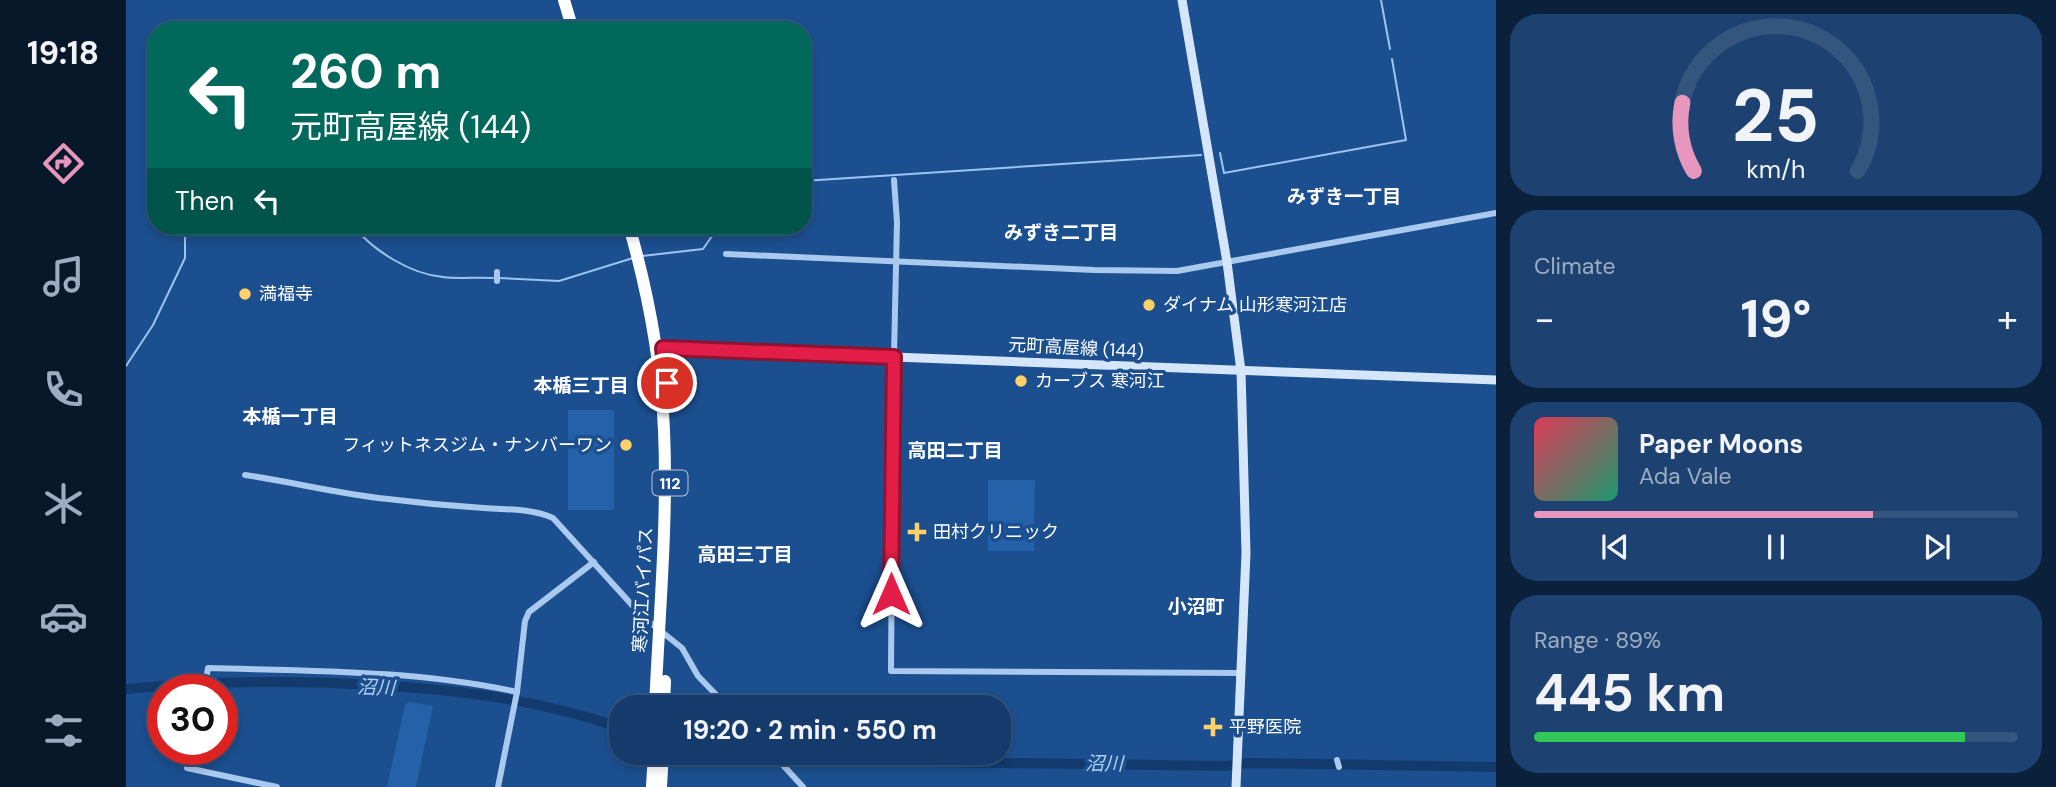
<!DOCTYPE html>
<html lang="en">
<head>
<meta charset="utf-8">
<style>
  :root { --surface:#143b6b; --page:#1d4271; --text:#f1f3f6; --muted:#9dadc1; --line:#33557e; --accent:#e797bd }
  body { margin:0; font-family:"DM Sans","Noto Sans JP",sans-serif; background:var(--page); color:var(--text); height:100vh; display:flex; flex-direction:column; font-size:26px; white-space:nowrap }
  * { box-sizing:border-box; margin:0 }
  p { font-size:23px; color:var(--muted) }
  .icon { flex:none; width:38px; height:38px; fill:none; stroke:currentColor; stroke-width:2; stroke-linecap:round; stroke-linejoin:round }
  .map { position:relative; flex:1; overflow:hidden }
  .drawer { display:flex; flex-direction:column; gap:14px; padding:14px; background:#0b203b; width:560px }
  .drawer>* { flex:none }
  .guide { position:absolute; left:21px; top:21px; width:665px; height:214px; border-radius:28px; box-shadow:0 4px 10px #0003,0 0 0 2px var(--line); background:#00695c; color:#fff; overflow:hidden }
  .speed { position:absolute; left:21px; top:674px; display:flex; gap:14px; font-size:35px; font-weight:700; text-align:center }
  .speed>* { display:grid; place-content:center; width:91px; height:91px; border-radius:50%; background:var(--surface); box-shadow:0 4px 10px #0003,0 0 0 2px var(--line); line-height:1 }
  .speed .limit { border:10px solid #d22; background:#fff; color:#111 }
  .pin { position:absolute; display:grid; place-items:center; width:60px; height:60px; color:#fff; margin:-30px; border:4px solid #fff; border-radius:50%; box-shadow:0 2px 7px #0007 }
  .me { position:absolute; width:77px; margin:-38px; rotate:0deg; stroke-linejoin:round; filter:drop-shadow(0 0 5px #0008) }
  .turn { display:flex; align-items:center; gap:24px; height:147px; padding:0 28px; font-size:32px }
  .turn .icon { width:91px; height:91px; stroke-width:2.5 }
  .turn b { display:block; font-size:49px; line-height:60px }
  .then { display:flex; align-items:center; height:66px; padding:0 28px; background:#0003; gap:14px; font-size:26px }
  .big { font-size:52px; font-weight:700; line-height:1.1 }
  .drawer .widget { flex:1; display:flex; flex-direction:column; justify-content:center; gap:10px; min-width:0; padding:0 24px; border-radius:28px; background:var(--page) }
  .drawer .dial { align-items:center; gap:0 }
  .dial svg { height:182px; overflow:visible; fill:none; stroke:var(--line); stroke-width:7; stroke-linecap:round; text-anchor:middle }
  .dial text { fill:var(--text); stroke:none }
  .song { display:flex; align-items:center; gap:21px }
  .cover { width:84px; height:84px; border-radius:10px; background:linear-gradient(135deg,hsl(350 70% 55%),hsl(160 70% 35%)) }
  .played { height:7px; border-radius:4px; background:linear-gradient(90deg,var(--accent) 70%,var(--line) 70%) }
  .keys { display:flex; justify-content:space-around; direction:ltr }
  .heat { display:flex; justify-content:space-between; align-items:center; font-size:38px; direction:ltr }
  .charge { height:10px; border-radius:5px; background:linear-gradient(90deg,#34c759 89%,var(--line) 0) }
  .trip { position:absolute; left:483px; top:695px; width:402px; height:70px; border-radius:28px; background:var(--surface); box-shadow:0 4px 10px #0003,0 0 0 2px var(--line); font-weight:700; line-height:70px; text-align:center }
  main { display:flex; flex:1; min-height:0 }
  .tabs { display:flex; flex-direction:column; width:126px; justify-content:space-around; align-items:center; background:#08182b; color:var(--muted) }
  .tabs .icon { width:49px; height:49px }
  .tabs .current { color:var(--accent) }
  .tabs b { font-size:32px; color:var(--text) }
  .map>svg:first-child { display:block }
</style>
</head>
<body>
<main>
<nav class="tabs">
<b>19:18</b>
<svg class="icon current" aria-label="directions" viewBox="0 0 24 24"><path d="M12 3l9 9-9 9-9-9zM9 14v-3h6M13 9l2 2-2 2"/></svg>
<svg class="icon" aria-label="music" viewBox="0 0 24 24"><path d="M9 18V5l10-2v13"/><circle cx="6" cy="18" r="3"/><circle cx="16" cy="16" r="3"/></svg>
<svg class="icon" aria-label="phone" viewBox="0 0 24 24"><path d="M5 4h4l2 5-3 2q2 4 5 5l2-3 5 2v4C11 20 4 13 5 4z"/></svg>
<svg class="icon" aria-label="climate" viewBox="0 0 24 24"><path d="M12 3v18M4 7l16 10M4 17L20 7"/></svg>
<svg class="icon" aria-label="car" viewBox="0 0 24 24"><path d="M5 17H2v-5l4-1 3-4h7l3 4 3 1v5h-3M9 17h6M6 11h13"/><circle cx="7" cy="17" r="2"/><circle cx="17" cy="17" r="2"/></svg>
<svg class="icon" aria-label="filters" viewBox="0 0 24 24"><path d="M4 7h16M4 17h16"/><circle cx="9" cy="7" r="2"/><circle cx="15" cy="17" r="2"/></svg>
</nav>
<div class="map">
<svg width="1370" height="787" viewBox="0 0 1370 787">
  <rect width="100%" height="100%" fill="#1b4f8f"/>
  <g fill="#2461a8">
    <rect x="442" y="410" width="46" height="100"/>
    <polygon points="862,480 909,480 908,551 862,551"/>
    <polygon points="283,702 307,706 290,787 261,787 279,705"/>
  </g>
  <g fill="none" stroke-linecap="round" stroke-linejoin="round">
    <g stroke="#9cc4f0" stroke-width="2">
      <polyline points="1255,0 1264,49"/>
      <polyline points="1094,153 1098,173 1280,140 1266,59"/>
      <polyline points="677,181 1075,155"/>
      <path d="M227,226C248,251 284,274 317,277C333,279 351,277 367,278"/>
      <polyline points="516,256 577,249 593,226"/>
      <polyline points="373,278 433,281 507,258"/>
      <polyline points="0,366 27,325 59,258 59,226"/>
    </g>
    <g stroke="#123a6d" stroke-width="10">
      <path d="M0,689C83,681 166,680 250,685C333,690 416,700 495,728"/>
      <polyline points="587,752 615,758 663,760 1101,766 1123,763 1370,767"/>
    </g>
    <g stroke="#a9c9ee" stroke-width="6">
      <polyline points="768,180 771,222 767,400 765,671 1115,673"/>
      <polyline points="600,254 968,270 1051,271 1370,213"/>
      <polyline points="371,281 371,272"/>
      <path d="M119,475C167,482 213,494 262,499C294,503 326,506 358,508C381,510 405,508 427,518L516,616L556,648L572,676L602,707"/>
      <path d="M78,690L82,668C185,671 290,670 391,692"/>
      <polyline points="645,752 677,787"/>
      <polyline points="1211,760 1213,767"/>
      <polyline points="61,768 151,787"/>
      <polyline points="372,787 391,692 399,621 403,612 468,562"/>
    </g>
    <g stroke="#d6e6fa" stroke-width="9">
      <polyline points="1056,0 1101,262 1115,371 1120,553 1110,787"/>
      <polyline points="529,348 1370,380"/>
    </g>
    <g stroke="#fff" stroke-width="12">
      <polyline points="438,0 447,30"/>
      <path d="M503,226C522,292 535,362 538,430C542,522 533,615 529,707"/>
      <polyline points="538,707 539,681"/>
      <polyline points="526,787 528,752"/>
      <polyline points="535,787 537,752"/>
    </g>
  </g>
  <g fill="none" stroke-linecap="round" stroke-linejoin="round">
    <g stroke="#92132f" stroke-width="18">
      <polyline id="route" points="541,383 537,348 768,357 765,594"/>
    </g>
    <use href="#route" stroke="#e11d48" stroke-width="12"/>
  </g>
  <g fill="#ffd166" stroke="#1b4f8f" stroke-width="2.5">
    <circle cx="119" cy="294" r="7"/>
    <circle cx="1023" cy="305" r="7"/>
    <circle cx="895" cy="381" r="7"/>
    <circle cx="500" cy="445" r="7"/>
    <path d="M787.5 521.5h7v7h7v7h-7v7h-7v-7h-7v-7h7z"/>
    <path d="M1083.5 716.5h7v7h7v7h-7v7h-7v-7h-7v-7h7z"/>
  </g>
  <g text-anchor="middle" stroke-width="7" stroke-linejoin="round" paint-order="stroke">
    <rect fill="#1b4f8f" stroke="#bbcadd" stroke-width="2" x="526.5" y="470.5" width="35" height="25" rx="5"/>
    <g font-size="16" font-weight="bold" fill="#fff">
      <text x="544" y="489">112</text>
    </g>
    <g font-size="18" fill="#fff" stroke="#1b4f8f" text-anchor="start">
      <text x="133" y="300">満福寺</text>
      <text x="1037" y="311">ダイナム 山形寒河江店</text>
      <text x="909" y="387">カーブス 寒河江</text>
      <text x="486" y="451" text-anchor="end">フィットネスジム・ナンバーワン</text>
      <text x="807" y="538">田村クリニック</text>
      <text x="1103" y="733">平野医院</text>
    </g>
    <g font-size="18" fill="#fff" stroke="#1b4f8f">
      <text transform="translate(950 348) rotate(3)" y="6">元町高屋線 (144)</text>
      <text transform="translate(517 590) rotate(-87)" y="6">寒河江バイパス</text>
    </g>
    <g font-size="19" font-weight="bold" fill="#fff" stroke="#1b4f8f">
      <text x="1218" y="203">みずき一丁目</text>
      <text x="935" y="239">みずき二丁目</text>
      <text x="455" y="392">本楯三丁目</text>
      <text x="164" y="423">本楯一丁目</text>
      <text x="829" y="457">高田二丁目</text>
      <text x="619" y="561">高田三丁目</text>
      <text x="1070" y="613">小沼町</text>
    </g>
    <g font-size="19" font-style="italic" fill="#b5d3f5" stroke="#1b4f8f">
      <text transform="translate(250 687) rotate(2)" y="7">沼川</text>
      <text transform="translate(978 763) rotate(1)" y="7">沼川</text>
    </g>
  </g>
</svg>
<div class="speed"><div class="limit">30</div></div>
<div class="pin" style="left:541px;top:383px;background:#d93025"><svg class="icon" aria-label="arrive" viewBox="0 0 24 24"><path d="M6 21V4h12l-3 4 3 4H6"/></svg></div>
<svg class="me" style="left:765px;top:594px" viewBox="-20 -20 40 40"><path d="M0-17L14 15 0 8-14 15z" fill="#e11d48" stroke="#fff" stroke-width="4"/></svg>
<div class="trip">19:20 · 2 min · 550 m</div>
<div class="guide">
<div class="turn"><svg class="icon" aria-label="left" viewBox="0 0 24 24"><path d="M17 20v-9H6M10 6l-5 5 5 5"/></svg><div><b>260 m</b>元町高屋線 (144)</div></div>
<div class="then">Then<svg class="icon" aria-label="left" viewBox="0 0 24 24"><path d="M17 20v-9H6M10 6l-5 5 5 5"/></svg></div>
</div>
</div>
<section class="drawer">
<div class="widget dial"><svg viewBox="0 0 100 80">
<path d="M14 69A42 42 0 1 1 86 69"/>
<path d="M14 69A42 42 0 0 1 9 39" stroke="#e797bd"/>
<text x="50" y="56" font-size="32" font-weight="700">25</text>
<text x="50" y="72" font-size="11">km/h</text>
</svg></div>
<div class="widget"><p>Climate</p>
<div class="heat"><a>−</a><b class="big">19°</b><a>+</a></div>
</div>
<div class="widget">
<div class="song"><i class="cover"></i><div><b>Paper Moons</b><p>Ada Vale</p></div></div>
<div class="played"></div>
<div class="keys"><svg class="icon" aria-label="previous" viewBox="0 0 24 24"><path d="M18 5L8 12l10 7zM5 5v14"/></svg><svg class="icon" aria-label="pause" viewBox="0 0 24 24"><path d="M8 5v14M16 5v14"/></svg><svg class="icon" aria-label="next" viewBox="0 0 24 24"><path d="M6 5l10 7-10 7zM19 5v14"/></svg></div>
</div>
<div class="widget"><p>Range · 89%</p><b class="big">445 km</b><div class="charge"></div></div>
</section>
</main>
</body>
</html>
